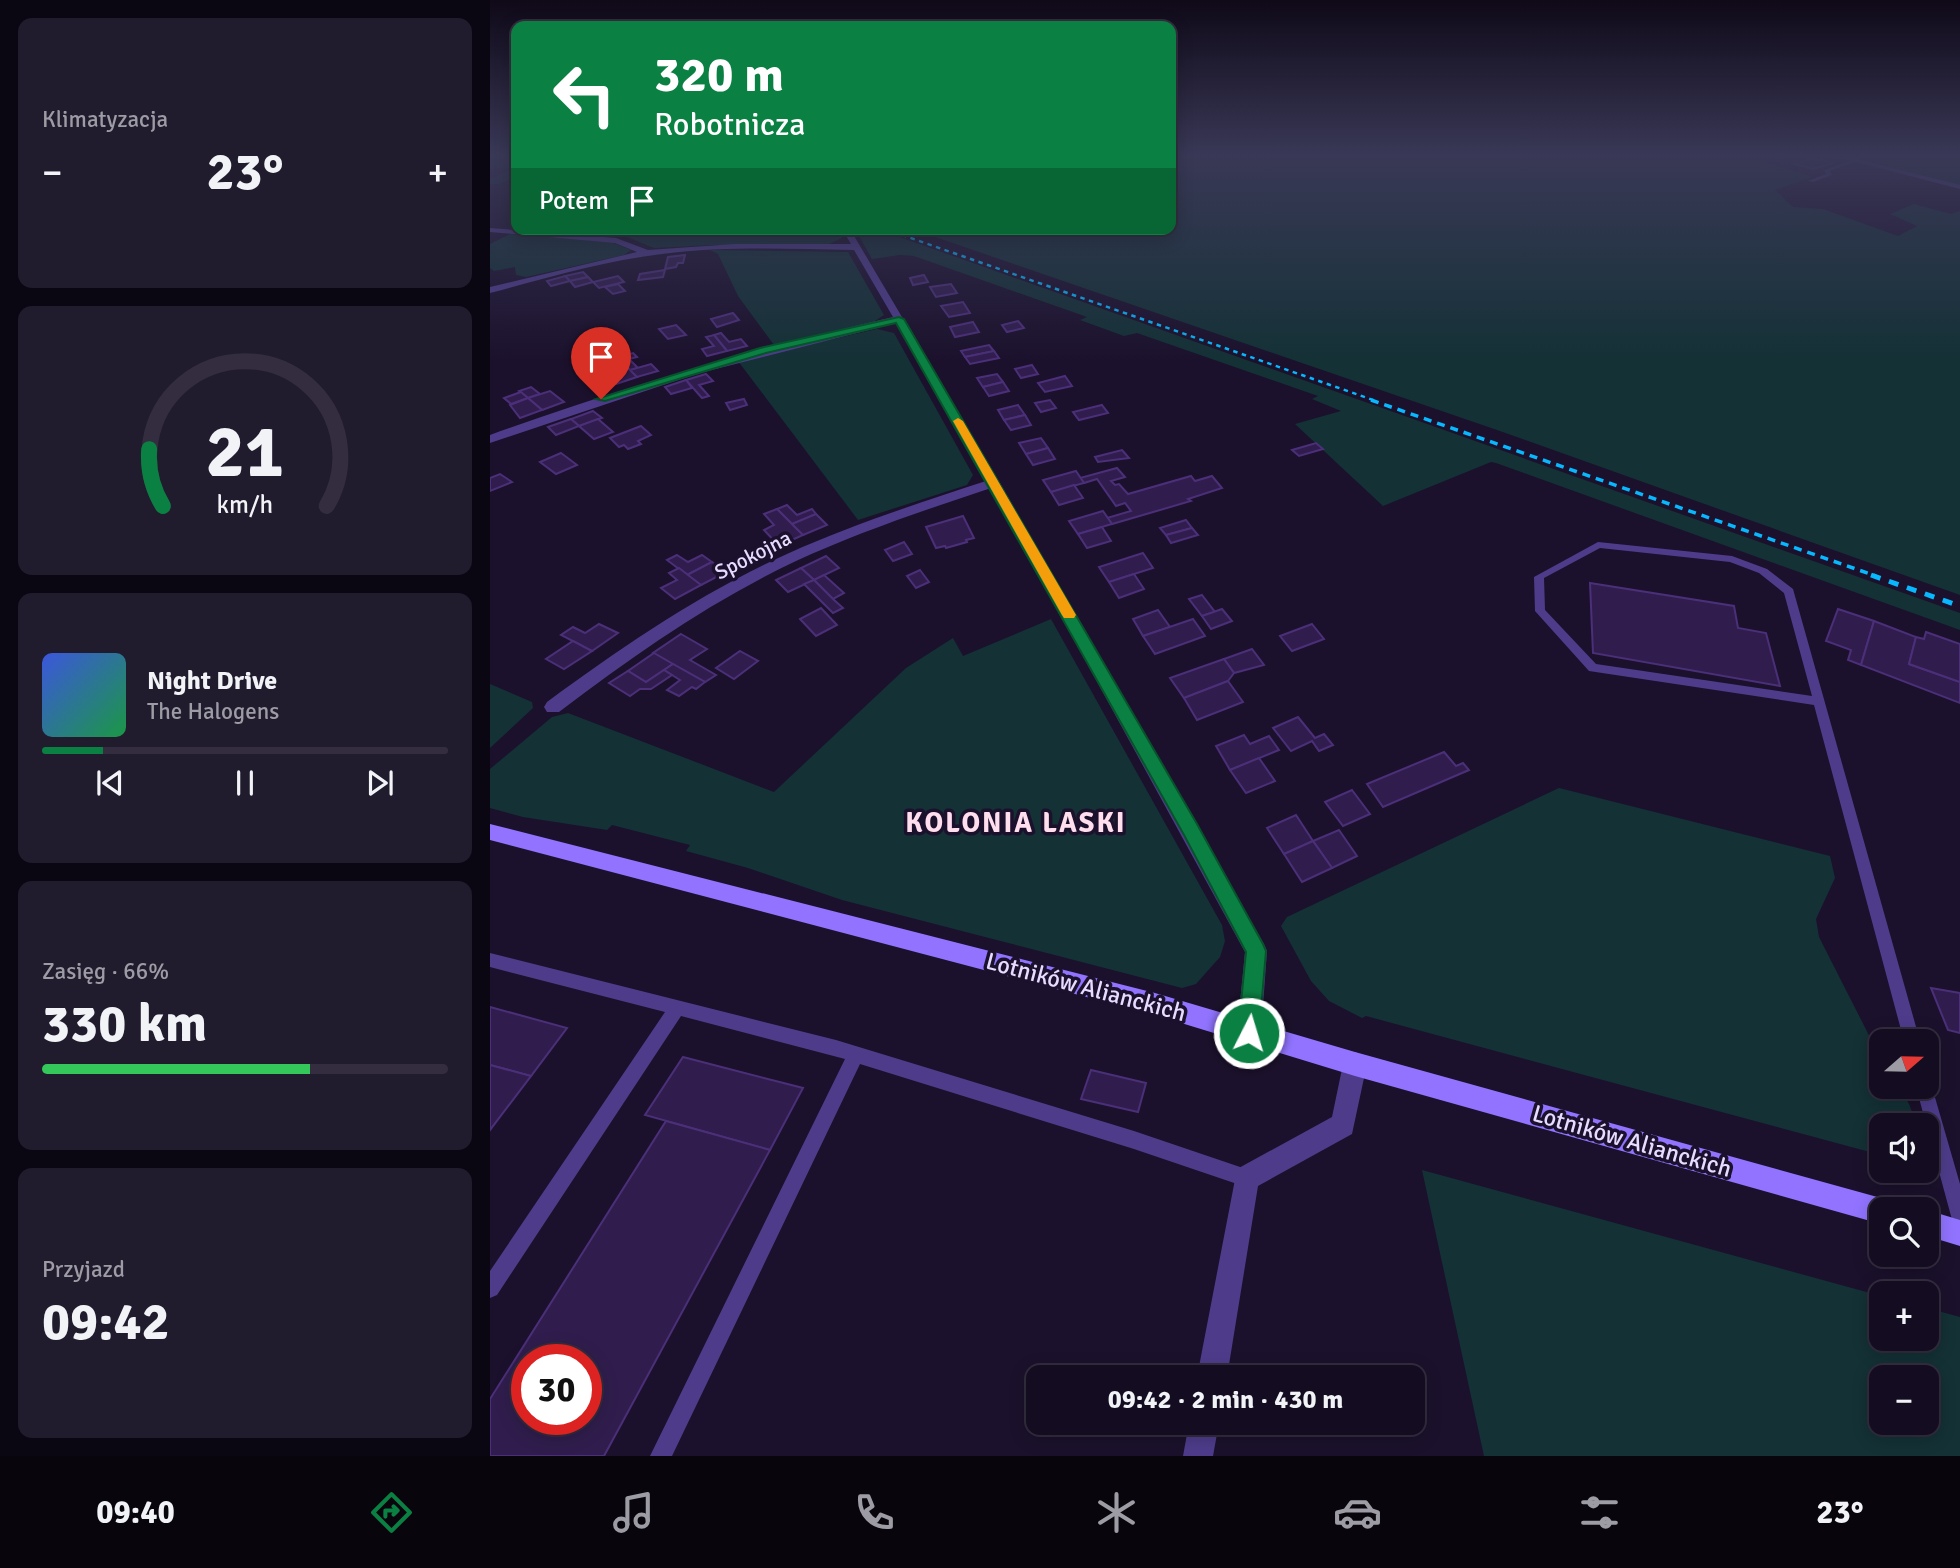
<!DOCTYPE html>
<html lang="pl">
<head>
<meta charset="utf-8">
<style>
  :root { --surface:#140d21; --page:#211b2e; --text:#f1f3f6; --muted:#9d9ca5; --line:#332d3f; --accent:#0b8043 }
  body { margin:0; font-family:Signika,sans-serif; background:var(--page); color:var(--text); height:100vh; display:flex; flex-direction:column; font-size:26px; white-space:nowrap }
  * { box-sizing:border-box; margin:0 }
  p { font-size:23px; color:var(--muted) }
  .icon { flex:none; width:38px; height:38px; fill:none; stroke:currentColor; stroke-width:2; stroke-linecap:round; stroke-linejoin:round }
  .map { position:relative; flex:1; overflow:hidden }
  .details { display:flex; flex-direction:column; gap:18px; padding:18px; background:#0b0712; width:490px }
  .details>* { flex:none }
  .guide { position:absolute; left:21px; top:21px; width:665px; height:214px; border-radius:14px; box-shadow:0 4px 18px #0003,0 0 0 2px var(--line); background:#0b8043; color:#fff; overflow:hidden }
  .needle { width:46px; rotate:70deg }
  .buttons { position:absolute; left:1379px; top:1029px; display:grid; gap:14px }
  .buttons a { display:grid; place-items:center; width:70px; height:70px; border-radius:14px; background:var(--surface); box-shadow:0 4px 18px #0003,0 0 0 2px var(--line); font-size:35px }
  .speed { position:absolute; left:21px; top:1344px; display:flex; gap:14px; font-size:35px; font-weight:700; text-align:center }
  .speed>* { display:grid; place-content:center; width:91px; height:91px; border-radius:50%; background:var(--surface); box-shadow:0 4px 18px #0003,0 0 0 2px var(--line); line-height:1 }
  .speed .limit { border:10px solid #d22; background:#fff; color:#111 }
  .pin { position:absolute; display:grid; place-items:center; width:60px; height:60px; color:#fff; margin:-72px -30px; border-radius:50% 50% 50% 0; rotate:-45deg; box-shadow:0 0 7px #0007 }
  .pin .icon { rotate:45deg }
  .me { position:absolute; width:77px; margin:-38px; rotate:5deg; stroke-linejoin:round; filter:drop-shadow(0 0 5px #0008) }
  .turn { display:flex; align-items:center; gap:24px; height:147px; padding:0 28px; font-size:32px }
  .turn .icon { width:91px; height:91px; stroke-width:2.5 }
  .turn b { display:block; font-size:49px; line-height:60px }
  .then { display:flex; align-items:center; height:66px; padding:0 28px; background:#0003; gap:14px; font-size:26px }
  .big { font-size:52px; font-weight:800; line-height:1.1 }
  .details .card { flex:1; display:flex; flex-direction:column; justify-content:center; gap:10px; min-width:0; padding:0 24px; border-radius:14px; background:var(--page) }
  .details .dial { align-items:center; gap:0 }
  .dial svg { height:182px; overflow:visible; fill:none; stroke:var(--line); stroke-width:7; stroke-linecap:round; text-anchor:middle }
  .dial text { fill:var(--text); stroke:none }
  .song { display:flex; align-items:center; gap:21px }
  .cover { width:84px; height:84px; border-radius:10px; background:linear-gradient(135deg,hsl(230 70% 55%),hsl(140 70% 35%)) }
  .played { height:7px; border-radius:4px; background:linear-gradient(90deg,var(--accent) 15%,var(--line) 15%) }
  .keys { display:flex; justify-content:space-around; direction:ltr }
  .heat { display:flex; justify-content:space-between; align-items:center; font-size:38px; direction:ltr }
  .charge { height:10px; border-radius:5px; background:linear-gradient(90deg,#34c759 66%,var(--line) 0) }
  .trip { position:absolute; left:536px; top:1365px; width:399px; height:70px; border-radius:14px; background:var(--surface); box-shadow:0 4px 18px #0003,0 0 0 2px var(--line); font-weight:800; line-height:70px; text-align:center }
  .tabs { display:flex; height:112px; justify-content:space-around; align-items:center; background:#08050d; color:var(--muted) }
  .tabs .icon { width:49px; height:49px }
  .tabs .on { color:var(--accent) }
  .tabs b { font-size:32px; color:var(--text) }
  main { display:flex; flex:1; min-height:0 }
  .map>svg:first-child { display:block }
</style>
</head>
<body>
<main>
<section class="details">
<div class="card"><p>Klimatyzacja</p>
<div class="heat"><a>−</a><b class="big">23°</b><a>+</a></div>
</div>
<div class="card dial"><svg viewBox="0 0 100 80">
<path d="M14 69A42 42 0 1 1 86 69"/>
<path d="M14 69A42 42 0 0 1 8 44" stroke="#0b8043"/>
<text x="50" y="56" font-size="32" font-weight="700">21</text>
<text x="50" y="72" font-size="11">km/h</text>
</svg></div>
<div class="card">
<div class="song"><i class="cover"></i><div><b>Night Drive</b><p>The Halogens</p></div></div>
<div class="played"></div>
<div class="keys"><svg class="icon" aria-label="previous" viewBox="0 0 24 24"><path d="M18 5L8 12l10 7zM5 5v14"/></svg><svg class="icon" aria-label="pause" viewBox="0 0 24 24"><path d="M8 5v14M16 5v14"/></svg><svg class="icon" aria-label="next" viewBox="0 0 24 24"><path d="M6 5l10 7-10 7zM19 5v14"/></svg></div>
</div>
<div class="card"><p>Zasięg · 66%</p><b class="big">330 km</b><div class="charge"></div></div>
<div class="card"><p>Przyjazd</p><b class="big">09:42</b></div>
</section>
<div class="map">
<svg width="1470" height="1456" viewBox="0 0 1470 1456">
  <rect width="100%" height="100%" fill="#1b112c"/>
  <g fill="#143136" fill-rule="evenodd">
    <polygon points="0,157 26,157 26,177 9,184 0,184 0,179 25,168 0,169"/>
    <polygon points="681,157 1260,157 1323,177 1285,190 1303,207 1333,209 1408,236 1427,226 1400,214 1424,204 1461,214 1470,211 1470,595 1007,430 422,229 681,229"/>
    <path d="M1444,157H1470V186L1383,164C1403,157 1423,163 1444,157Z"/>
    <polygon points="69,229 348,229 352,238 337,245 221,245 164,248 137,237 66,231"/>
    <polygon points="365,229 387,229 1470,613 1470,630 1006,463 1001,462 893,506 805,424 851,411 822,399 828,396 647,333 634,336 590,320 597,317 424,256 410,255 382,259"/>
    <polygon points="20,234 121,242 141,250 134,255 36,277 26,275 25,267 4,271 0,268 0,244"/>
    <polygon points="220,250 358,252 394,315 382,323 284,345 248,296 228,254"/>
    <polygon points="387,329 404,333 483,475 477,485 368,520 248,361"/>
    <polygon points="561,619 732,925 735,941 730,957 706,984 692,988 352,900 258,868 196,851 200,845 122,825 117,830 33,817 0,808 0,769 62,717 78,713 284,792 416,668 463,638 473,656"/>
    <polygon points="0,684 42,702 43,708 0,748"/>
    <polygon points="1069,788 1340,856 1345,878 1326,919 1329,937 1391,1059 1391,1087 1409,1087 1419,1104 1427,1125 1391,1125 1391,1155 876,1016 872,1018 839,1001 821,981 791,926 797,917"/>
    <path d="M932,1170L1391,1296V1339H1437V1308L1470,1317V1456H994ZM1391,1377H1437V1423H1391Z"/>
  </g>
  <g fill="#301d4d" stroke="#4b2f79" stroke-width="2" fill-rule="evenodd">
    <polygon points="1324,158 1343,163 1323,169 1304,164"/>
    <polygon points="195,255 193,263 188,263 186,267 175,269 178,257"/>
    <polygon points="175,270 173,277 148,280 150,274"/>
    <polygon points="93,272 98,277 80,281 75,276"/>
    <polygon points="434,275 438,282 423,285 420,278"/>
    <polygon points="75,276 80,281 61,286 57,281"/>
    <polygon points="128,276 134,282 109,288 103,282"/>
    <polygon points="98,277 103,282 85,287 80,281"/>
    <polygon points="128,284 135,291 123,294 115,287"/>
    <polygon points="461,284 467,293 446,297 440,287"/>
    <polygon points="473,302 480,313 459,317 451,306"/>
    <polygon points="243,313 249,320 227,327 221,319"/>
    <polygon points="528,321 534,328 517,332 512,325"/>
    <polygon points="483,322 489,332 465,337 460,327"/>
    <polygon points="186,325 196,335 178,339 169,329"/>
    <polygon points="231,333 239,342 251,339 257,346 237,351 224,335"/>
    <polygon points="224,335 237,351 217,356 212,349 224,346 216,337"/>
    <polygon points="499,345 504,351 475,357 471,351"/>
    <polygon points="504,351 509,358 480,364 475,357"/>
    <polygon points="143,353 147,357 139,359 148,368 140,370 128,357"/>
    <polygon points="131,361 147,377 126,384 120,377 133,373 123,363"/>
    <polygon points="161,364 168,371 147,377 140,370"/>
    <polygon points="542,365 548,374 531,378 525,369"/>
    <polygon points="216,374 223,381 209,385 219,396 212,398 196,380"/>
    <polygon points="507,374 513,382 493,387 487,378"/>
    <polygon points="575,376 582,386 555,392 548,383"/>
    <polygon points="196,380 202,388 181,394 175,387"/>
    <polygon points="513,382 519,391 499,396 493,387"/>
    <polygon points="41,387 50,394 38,398 29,391"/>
    <polygon points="60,391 74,402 52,410 38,398"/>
    <polygon points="31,392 38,398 21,404 14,398"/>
    <polygon points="38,398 52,410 30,418 20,405"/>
    <polygon points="254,399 257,405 240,410 236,403"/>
    <polygon points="560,400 566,408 551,412 545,403"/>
    <polygon points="528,405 535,415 514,420 508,410"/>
    <polygon points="612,405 618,413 589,420 583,412"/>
    <polygon points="103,411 112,418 89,426 81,419"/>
    <polygon points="535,415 541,425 521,430 514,420"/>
    <polygon points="81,419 89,426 66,435 58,427"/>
    <polygon points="108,419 123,432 104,439 89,426"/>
    <polygon points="151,426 161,435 148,441 151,444 138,449 134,445 129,447 120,438"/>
    <polygon points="551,438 558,448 536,454 529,443"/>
    <polygon points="826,443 833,449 809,456 802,450"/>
    <polygon points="558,448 565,459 543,465 536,454"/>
    <polygon points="632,450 639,458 608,462 605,457"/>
    <polygon points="71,453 87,465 66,474 50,462"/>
    <polygon points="627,468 635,477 621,481 625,485 629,484 638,494 701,476 705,481 722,476 732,488 698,499 701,501 622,524 617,518 641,511 635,503 626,506 607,479 594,483 590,478"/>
    <polygon points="586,471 594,483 561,492 553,480"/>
    <polygon points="10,474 22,482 0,491 0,478"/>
    <polygon points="584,485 593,498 569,505 561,492"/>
    <polygon points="297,505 307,515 322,509 326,514 302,524 287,509"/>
    <polygon points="287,509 313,535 289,546 274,530 284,525 274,514"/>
    <polygon points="613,511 622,524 588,534 579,521"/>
    <polygon points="326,514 337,525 313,535 302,524"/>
    <polygon points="473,516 484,538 476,540 477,542 456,548 455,546 446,548 436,527"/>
    <polygon points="696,520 702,528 676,535 670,528"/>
    <polygon points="612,527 621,541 597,548 588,534"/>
    <polygon points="702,528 708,535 681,543 676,535"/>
    <polygon points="414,542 422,554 403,561 395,550"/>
    <polygon points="653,553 663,568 619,582 609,567"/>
    <polygon points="187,555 198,562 212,555 222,562 197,575 177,560"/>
    <polygon points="336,556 349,568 324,580 311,568"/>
    <polygon points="222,562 236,572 211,585 197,575"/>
    <polygon points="189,568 211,585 185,599 171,588 187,580 179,573"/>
    <polygon points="311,568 324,580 298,592 286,580"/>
    <polygon points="430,570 439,582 426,588 417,576"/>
    <polygon points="644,574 654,589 629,598 619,582"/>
    <polygon points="334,575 354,593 343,599 324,580"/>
    <polygon points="324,580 343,599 353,608 343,613 314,584"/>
    <polygon points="1100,583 1244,606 1248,628 1276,633 1290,686 1103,653"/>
    <polygon points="712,595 725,612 712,616 699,599"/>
    <polygon points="331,608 347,625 326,636 310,619"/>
    <polygon points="732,609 742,621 721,629 712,616"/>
    <polygon points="1348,609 1384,621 1371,665 1358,660 1361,650 1336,641"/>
    <polygon points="668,610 680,627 653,636 643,619"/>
    <polygon points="703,619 715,636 665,654 653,636"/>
    <polygon points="1384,621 1426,637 1419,664 1470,682 1470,703 1371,665"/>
    <polygon points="109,624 128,633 102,651 71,635 83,627 95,633"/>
    <polygon points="822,624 834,639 802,651 790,636"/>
    <polygon points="1436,632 1470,644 1470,682 1419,664 1426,637 1434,639"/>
    <polygon points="191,634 217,649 200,660 226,675 215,682 163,653"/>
    <polygon points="83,641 102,651 74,669 56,659"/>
    <polygon points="762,649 774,665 744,673 734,659"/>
    <polygon points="250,651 268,661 244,679 226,668"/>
    <polygon points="164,653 183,664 156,682 138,671"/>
    <polygon points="734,659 744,673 738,681 694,698 680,678"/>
    <polygon points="183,664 215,682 206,689 202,687 189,696 177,690 190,680 174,670"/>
    <polygon points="174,670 182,675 161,689 150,689 140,696 119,683 138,671 156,682"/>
    <polygon points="738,681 753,702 707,720 694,698"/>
    <polygon points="808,717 825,738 834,734 843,745 829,751 822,741 801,751 783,728"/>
    <polygon points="754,735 760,744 779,736 789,750 740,770 726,746"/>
    <polygon points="954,752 966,766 973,763 979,770 893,807 877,784"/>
    <polygon points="769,758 785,781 756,793 740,770"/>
    <polygon points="862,790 880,814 853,826 835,802"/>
    <polygon points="806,815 823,841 794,854 777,828"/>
    <polygon points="849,830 867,856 842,868 823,841"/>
    <polygon points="823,841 842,868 812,882 794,854"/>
    <polygon points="1441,988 1470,993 1470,1033 1458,1030"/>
    <polygon points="0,1007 77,1028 41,1076 0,1065"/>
    <polygon points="193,1057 313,1088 280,1150 155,1115"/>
    <polygon points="0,1065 41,1076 0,1130"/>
    <polygon points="601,1070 656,1083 648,1112 591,1099"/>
    <path d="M176,1121L280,1150L114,1456H0V1399ZM37,1360H96V1419H37Z"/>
  </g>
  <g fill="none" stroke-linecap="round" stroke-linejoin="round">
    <g fill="#4e3c8b" fill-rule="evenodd">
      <polygon points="1363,160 1367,161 1340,171 1342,175 1323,182 1318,181 1336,174 1334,170"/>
      <path d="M1108,542L1242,556L1277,569L1303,589L1430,1041H1414L1324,705L1099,671L1045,611L1044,577ZM1110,548L1240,562L1269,573L1294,593L1322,696L1106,664L1055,610L1054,578Z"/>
      <polygon points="0,953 346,1040 644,1131 756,1169 762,1172 765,1178 762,1184 756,1187 644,1149 370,1064 182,1456 160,1456 355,1059 191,1016 7,1295 0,1298 0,1271 175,1012 0,967"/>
      <polygon points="1437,1080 1440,1081 1442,1087 1470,1184 1470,1225 1463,1223 1461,1216 1426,1087 1437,1087"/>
    </g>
    <g fill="#4e3c8b" fill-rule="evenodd">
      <polygon points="1347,157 1359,157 1470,185 1470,189"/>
      <path d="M0,228L126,238L158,250L245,244H361L352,229H360L510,483L774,944L777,951L771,1033L767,1041L759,1045L751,1041L747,1033L755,952L501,488C435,510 369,532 306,561C221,601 144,655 69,712H57L54,707L57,702C132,647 211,593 297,554C361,525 429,503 496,481L406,323L206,374L0,443V435C132,387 266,349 403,317L364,250C300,249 235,246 172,254C113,261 57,278 0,293V287L147,252L125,243L0,232Z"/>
      <polygon points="865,1052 873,1056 877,1064 862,1134 768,1186 737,1377 707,1377 747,1169 842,1117 853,1064 857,1056"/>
      <polygon points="699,1423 729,1423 723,1456 693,1456"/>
    </g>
    <g fill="#9173ff" fill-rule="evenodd">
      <polygon points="0,824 665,993 865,1052 1391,1198 1400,1202 1403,1209 1391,1209 1391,1224 865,1076 665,1015 0,840"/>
      <polygon points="1437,1210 1470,1220 1470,1246 1437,1236"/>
    </g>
    <polyline stroke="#08b8ff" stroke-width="2.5" stroke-dasharray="4.5 4.5" stroke-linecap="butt" points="395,229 886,401"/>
    <polyline stroke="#08b8ff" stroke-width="3.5" stroke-dasharray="8 6" stroke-linecap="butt" points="881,400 1386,576"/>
    <polyline stroke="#08b8ff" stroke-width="5" stroke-dasharray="10 9" stroke-linecap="butt" points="1381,575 1470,606"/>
  </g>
  <linearGradient id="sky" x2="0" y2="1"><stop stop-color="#0f0918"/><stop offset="0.43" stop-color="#393856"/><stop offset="1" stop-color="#393856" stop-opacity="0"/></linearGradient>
  <rect width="1470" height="361" fill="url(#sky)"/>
  <polygon fill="#0b8043" stroke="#07532c" stroke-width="2" points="409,317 414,319 707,824 773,944 776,951 769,1033 766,1040 759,1043 751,1040 748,1033 756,952 694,835 406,323 276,353 115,401 106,399 270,348"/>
  <polygon fill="#f59e0b" points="468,418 473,421 586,615 584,618 574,618 572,615 463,421"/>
  <g text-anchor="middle" stroke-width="7" stroke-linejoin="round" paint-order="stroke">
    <g font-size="21" fill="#e7dcff" stroke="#1b112c">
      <text transform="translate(263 555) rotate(-27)" y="7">Spokojna</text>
    </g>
    <g font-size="24" fill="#e7dcff" stroke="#1b112c">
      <text transform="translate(596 987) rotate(15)" y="8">Lotników Alianckich</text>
      <text transform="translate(1142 1141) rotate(16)" y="8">Lotników Alianckich</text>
    </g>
    <g font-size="28" font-weight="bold" letter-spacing="2" fill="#ffdeed" stroke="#1b112c">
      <text x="526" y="832">KOLONIA LASKI</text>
    </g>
  </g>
</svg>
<div class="buttons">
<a><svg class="needle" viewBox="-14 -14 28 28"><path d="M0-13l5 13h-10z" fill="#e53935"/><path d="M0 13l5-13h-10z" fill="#9d9ca5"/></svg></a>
<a><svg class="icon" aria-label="sound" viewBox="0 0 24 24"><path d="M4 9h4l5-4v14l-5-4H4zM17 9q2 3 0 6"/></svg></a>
<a><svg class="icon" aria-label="search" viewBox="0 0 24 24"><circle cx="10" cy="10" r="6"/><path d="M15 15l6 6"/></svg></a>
<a>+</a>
<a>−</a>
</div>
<div class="speed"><div class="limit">30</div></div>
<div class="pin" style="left:111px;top:399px;background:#d93025"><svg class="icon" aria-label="arrive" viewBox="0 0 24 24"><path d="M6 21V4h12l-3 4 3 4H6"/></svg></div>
<svg class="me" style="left:759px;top:1033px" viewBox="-20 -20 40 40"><circle r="17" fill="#0b8043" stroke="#fff" stroke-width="3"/><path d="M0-11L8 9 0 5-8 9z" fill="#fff"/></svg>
<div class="trip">09:42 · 2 min · 430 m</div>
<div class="guide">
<div class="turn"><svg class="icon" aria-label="left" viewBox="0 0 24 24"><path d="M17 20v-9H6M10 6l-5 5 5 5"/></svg><div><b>320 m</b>Robotnicza</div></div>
<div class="then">Potem<svg class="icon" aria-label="arrive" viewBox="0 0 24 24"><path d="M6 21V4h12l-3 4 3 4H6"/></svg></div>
</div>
</div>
</main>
<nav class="tabs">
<b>09:40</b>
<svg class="icon on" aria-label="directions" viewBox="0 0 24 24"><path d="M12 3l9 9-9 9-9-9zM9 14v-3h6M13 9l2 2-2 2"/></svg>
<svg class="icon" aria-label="music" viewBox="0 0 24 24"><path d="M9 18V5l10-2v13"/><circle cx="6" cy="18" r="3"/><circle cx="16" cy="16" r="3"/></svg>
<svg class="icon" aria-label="phone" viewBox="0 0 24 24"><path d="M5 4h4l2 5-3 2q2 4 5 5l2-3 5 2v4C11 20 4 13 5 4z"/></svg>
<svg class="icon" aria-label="climate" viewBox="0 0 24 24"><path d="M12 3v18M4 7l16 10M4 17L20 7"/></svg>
<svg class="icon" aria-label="car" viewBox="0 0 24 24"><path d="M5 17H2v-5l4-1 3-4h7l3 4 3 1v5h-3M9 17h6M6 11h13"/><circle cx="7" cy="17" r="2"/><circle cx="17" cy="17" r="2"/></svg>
<svg class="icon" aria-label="filters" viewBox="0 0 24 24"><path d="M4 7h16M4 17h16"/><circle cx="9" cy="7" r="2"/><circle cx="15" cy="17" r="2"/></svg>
<b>23°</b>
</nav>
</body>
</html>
